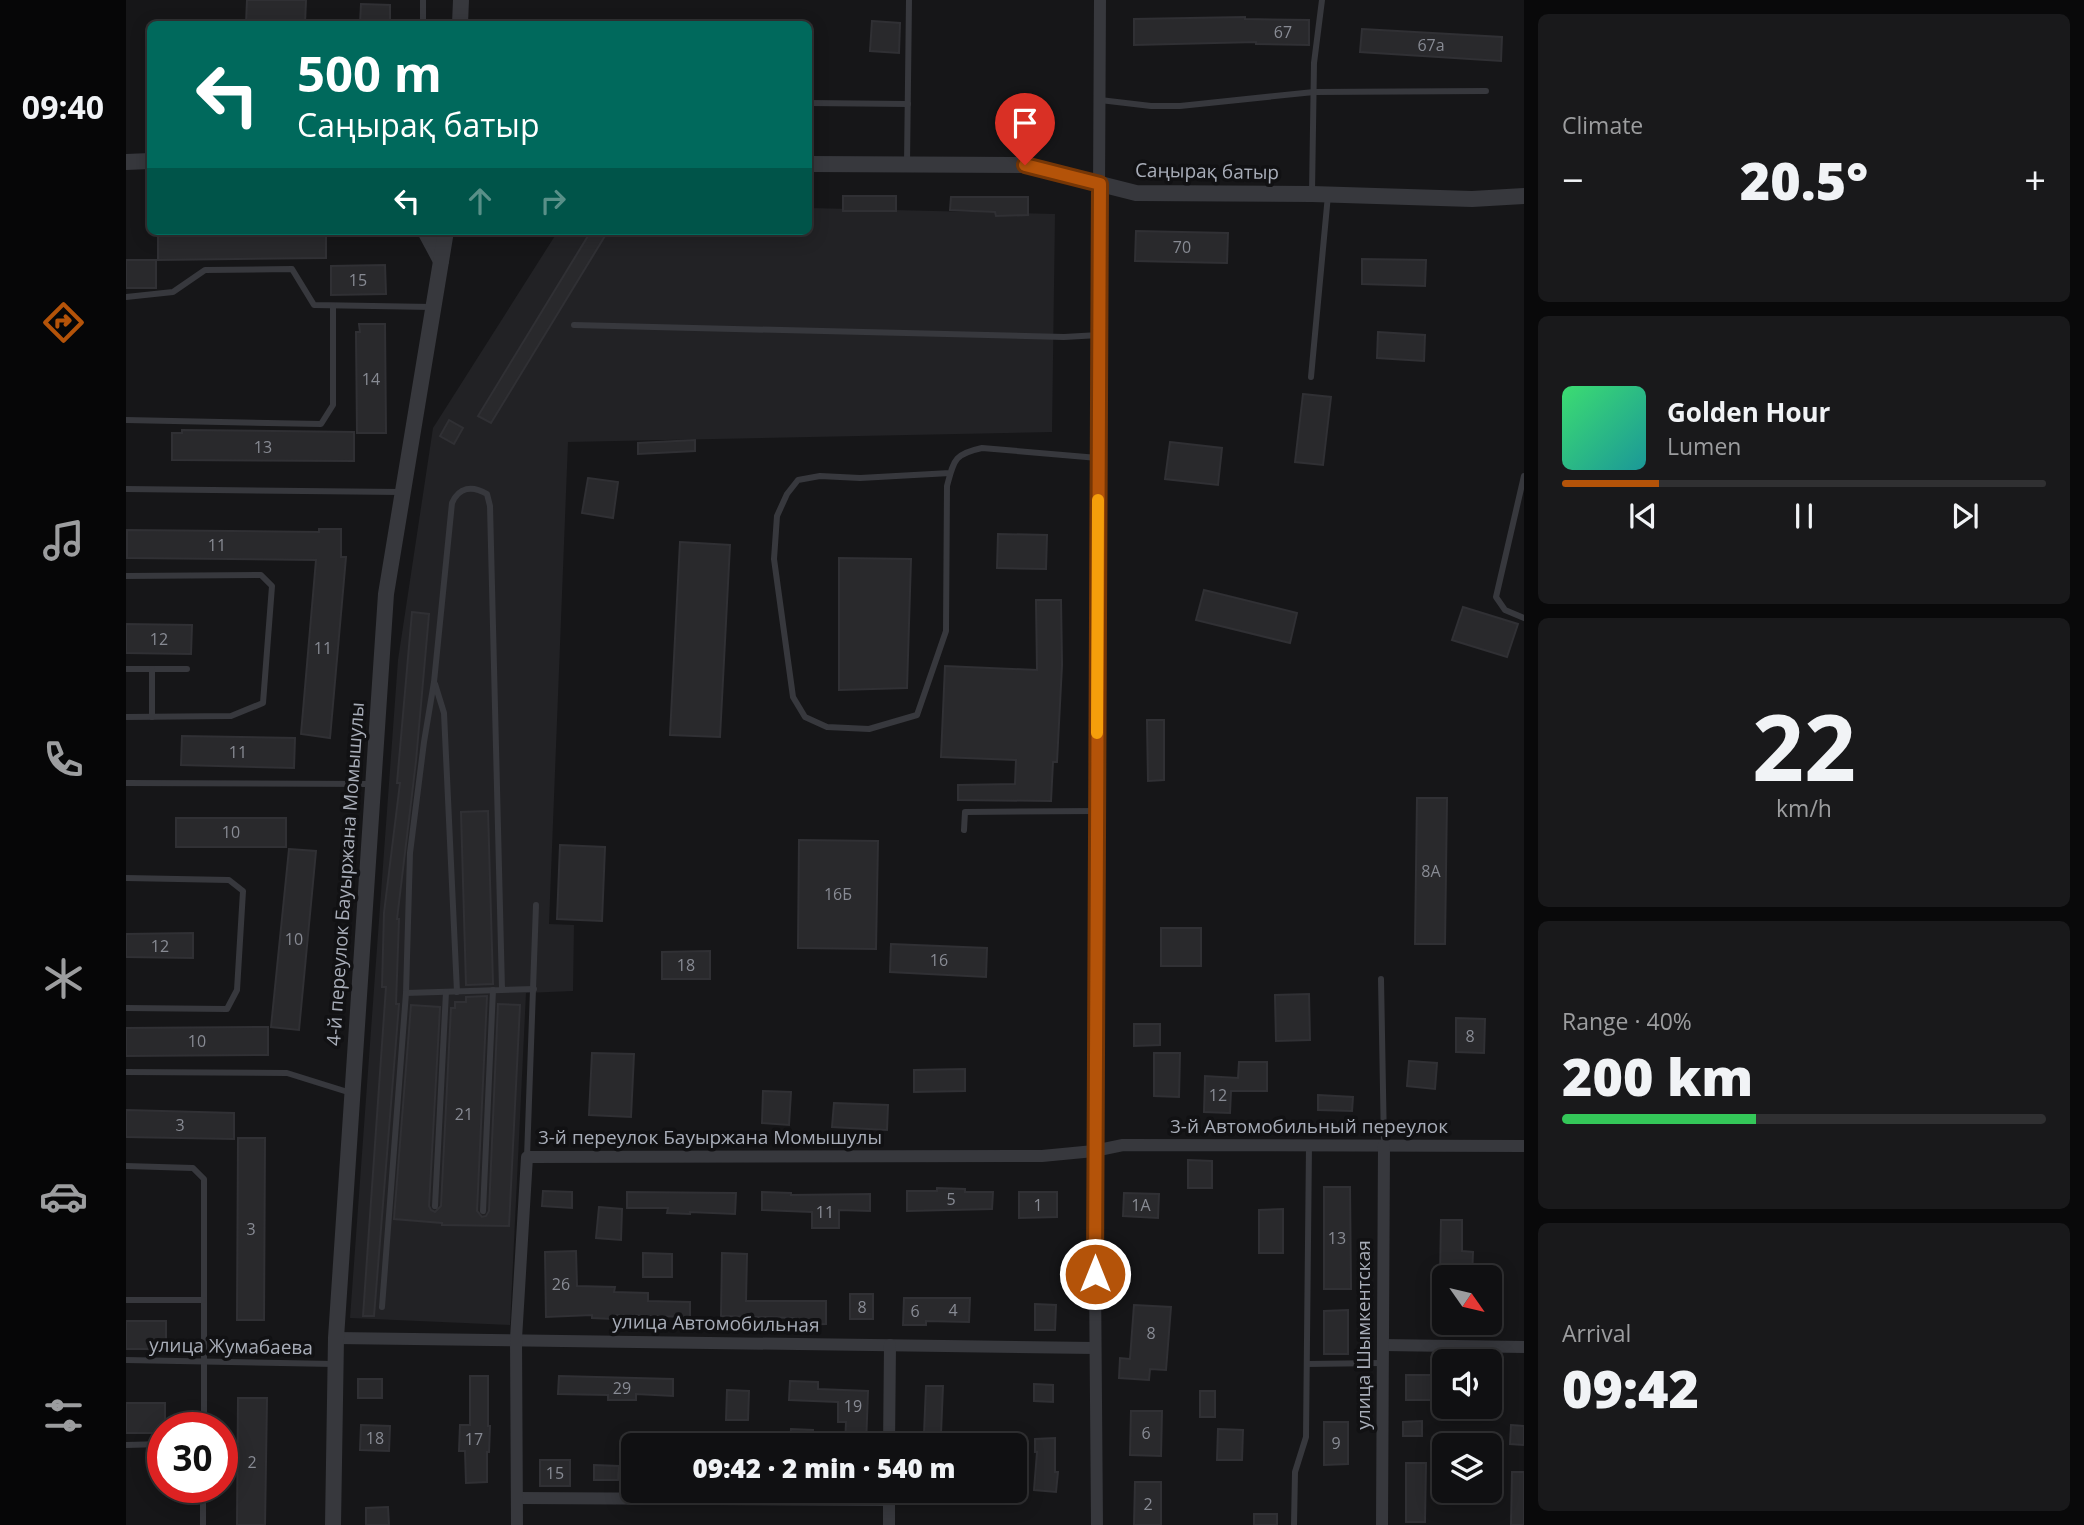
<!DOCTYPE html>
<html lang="en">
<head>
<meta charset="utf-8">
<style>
  :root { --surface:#101012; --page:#19191b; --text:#f1f3f6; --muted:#9c9d9f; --line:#303032; --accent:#b45309 }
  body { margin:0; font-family:"Open Sans",sans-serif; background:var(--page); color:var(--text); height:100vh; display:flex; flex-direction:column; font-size:26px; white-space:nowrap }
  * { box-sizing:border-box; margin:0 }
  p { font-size:23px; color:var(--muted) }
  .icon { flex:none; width:38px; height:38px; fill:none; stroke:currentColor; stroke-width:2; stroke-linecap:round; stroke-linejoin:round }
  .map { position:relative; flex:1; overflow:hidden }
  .sheet { display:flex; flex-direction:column; gap:14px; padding:14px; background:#09090a; width:560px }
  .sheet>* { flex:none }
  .top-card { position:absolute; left:21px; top:21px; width:665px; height:214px; border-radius:10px; box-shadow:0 4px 18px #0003,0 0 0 2px var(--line); background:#00695c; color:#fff; overflow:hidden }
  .needle { width:46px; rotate:124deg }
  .controls { position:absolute; left:1306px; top:1265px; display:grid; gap:14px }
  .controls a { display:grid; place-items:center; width:70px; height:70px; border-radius:10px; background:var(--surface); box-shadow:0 4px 18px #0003,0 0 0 2px var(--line); font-size:35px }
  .speed { position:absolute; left:21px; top:1412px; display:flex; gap:14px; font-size:35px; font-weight:700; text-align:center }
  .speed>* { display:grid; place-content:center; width:91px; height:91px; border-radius:50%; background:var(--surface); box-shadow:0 4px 18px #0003,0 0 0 2px var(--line); line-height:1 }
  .speed .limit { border:10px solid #d22; background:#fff; color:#111 }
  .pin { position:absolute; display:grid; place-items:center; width:60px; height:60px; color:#fff; margin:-72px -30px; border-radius:50% 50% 50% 0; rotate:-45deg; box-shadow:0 0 7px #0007 }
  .pin .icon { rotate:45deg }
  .me { position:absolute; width:77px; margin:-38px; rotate:0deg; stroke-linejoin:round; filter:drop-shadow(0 0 5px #0008) }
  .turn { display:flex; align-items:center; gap:24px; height:147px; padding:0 35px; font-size:32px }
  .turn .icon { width:91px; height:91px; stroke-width:2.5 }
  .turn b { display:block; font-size:49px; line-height:60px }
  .lanes { display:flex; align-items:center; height:66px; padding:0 35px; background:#0003; justify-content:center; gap:35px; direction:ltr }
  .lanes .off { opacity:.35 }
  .big { font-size:52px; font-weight:800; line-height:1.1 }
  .sheet .card { flex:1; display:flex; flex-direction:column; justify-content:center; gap:10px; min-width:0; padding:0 24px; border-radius:10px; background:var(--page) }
  .sheet .dial { align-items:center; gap:0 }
  .dial b { font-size:91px; line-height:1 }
  .song { display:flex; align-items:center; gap:21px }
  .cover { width:84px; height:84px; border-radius:10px; background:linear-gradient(135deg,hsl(140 70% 55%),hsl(180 70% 35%)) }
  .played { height:7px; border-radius:4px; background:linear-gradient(90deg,var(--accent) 20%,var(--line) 20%) }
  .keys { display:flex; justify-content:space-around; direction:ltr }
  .heat { display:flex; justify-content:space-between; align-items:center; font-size:38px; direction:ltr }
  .charge { height:10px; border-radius:5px; background:linear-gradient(90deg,#34c759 40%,var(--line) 0) }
  .trip { position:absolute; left:495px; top:1433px; width:406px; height:70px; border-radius:10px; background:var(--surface); box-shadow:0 4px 18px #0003,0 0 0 2px var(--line); font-weight:800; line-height:70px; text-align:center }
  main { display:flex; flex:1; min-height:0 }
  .tabs { display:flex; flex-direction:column; width:126px; justify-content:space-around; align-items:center; background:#060607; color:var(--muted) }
  .tabs .icon { width:49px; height:49px }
  .tabs .on { color:var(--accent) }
  .tabs b { font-size:32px; color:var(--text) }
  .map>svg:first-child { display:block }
</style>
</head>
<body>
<main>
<nav class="tabs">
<b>09:40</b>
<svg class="icon on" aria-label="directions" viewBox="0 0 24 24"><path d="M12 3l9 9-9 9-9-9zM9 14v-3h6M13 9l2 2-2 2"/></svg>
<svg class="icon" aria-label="music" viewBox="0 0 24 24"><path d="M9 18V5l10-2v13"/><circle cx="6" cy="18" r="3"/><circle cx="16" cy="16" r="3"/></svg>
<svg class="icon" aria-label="phone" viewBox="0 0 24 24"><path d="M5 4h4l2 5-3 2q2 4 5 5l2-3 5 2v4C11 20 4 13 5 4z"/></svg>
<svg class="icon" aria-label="climate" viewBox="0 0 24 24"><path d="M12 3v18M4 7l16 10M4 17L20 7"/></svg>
<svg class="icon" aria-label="car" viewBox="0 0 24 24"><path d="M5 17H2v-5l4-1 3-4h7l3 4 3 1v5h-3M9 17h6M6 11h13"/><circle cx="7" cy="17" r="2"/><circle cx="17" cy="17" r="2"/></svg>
<svg class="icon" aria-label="filters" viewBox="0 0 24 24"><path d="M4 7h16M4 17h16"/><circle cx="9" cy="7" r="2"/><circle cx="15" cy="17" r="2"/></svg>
</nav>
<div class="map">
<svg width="1398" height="1525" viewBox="0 0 1398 1525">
  <rect width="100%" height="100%" fill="#161618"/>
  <polygon fill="#222225" points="683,208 929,214 926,432 442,442 423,924 448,925 447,991 400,993 384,1325 224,1318 272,660 307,428 432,231 682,231"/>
  <g fill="#29292c" stroke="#303034" stroke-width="2">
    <polygon points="121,0 180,0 179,24 120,24"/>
    <polygon points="235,4 264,5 264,24 234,24"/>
    <polygon points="1119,17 1119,19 1183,20 1183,45 1130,44 1130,42 1008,45 1008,19"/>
    <polygon points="746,21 774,23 773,53 744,51"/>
    <polygon points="1236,29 1376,37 1375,61 1234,52"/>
    <rect x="717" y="196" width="53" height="15"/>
    <polygon points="825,197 902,197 902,215 870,216 869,212 824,210"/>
    <polygon points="465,231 482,231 365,423 352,416"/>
    <polygon points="1010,231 1102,233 1101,263 1009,261"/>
    <polygon points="200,232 200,258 32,260 32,233"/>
    <polygon points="1236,259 1300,260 1299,286 1236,284"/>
    <rect x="0" y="260" width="30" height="28"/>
    <polygon points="259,265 260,294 205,295 205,266"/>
    <polygon points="233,324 259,324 260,433 231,433 230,332 234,332"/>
    <polygon points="1252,332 1299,335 1298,361 1251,358"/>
    <polygon points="1177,394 1205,397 1197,465 1169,462"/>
    <polygon points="323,420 337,428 328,444 314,436"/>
    <polygon points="56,430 228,432 228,461 46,460 46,433 56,433"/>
    <polygon points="569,440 569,451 512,454 512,443"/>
    <polygon points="1044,442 1096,448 1092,485 1039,479"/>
    <polygon points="462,478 492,482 487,518 456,513"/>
    <polygon points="193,529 215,529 215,557 220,557 204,738 175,734 190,560 1,558 1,530 193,532"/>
    <polygon points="872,534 921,535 920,569 871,568"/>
    <polygon points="554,542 604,545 594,737 544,735"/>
    <polygon points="713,558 785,559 781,688 713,690"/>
    <polygon points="1078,590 1171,613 1164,643 1070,620"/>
    <polygon points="910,600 935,600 936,665 931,762 927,762 925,801 832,800 832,785 889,784 890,760 815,757 819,666 911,670"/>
    <polygon points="1337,607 1392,624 1381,657 1326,640"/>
    <polygon points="286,612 303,614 290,761 271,919 273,919 270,1004 273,1004 248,1316 237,1316 260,987 256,987 258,913 274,783 271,783"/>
    <polygon points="0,624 66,625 65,654 0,653"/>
    <polygon points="1021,720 1038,720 1038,780 1022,781"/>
    <polygon points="56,736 169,738 168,768 55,765"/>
    <polygon points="1291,798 1321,798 1319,944 1289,944"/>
    <polygon points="362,811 367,984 340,985 335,812"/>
    <rect x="50" y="818" width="110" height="29"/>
    <polygon points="673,840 752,841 750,949 672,948"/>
    <polygon points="434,845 479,847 476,921 431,919"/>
    <polygon points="163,849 190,851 173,1030 145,1027"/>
    <rect x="1035" y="928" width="40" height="38"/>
    <polygon points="67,933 67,958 0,957 0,934"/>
    <polygon points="765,944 861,948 860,977 764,972"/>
    <polygon points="584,951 584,979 536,979 536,952"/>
    <polygon points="1183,994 1184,1040 1150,1041 1149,995"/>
    <polygon points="361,996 351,1211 356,1217 360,1216 363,1211 372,1004 394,1005 383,1226 316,1225 316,1223 268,1219 285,1005 314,1007 303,1206 305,1210 309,1212 315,1206 325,1008 329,1008 329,1002 340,1002 340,997"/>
    <polygon points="1330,1018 1359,1019 1358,1053 1330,1052"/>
    <polygon points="1008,1024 1034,1024 1034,1045 1008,1046"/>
    <polygon points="142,1027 142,1055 0,1056 0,1028"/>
    <polygon points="466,1053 508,1054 505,1117 463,1115"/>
    <polygon points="1028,1053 1054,1053 1053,1097 1028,1096"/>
    <polygon points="1283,1061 1311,1063 1309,1089 1281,1086"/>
    <polygon points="1113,1062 1141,1062 1141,1091 1105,1091 1104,1113 1078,1112 1079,1076 1112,1078"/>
    <polygon points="839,1069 839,1091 788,1092 788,1070"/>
    <polygon points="637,1091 665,1092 663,1125 636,1123"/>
    <polygon points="1192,1095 1227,1097 1226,1111 1192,1110"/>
    <polygon points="708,1103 762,1105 761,1130 706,1127"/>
    <polygon points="0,1110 108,1113 108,1139 0,1137"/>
    <polygon points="112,1138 139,1138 138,1320 111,1320"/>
    <polygon points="1062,1160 1086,1161 1086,1188 1062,1188"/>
    <polygon points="1198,1187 1224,1187 1225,1289 1198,1289"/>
    <polygon points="811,1188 839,1189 839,1192 867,1192 866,1209 781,1211 781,1191 811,1191"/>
    <polygon points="417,1191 446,1192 446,1208 416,1206"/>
    <polygon points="501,1192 610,1193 609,1214 564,1212 564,1214 541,1213 542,1208 501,1208"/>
    <polygon points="636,1192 665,1193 665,1195 744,1194 744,1211 713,1210 713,1228 686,1228 686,1212 636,1210"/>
    <polygon points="893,1192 931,1192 931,1217 893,1218"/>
    <polygon points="998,1193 1033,1194 1032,1218 997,1216"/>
    <polygon points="473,1207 496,1209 495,1240 470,1238"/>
    <polygon points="1157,1209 1157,1253 1133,1253 1133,1210"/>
    <polygon points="1315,1220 1336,1220 1336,1251 1347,1252 1346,1278 1314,1278"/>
    <polygon points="450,1251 451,1286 489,1287 488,1292 522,1293 522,1301 564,1302 564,1317 488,1315 488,1319 466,1318 466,1315 420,1317 419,1252"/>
    <polygon points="517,1253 546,1254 546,1277 517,1277"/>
    <polygon points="596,1253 621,1254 620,1301 700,1301 700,1324 670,1325 670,1318 595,1316"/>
    <rect x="724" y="1294" width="23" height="25"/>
    <polygon points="778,1298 844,1298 843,1322 800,1321 800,1325 777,1325"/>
    <polygon points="909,1304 930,1305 929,1330 909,1330"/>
    <polygon points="1008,1305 1045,1307 1040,1370 1024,1369 1023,1380 993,1378 994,1358 1004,1359"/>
    <polygon points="1222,1310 1222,1354 1198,1354 1198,1311"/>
    <rect x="0" y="1321" width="40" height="28"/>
    <polygon points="1280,1375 1312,1375 1311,1400 1280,1400"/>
    <polygon points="344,1376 362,1376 362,1426 364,1426 363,1452 361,1452 361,1482 340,1483 339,1451 333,1451 334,1425 344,1425"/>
    <polygon points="433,1376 547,1379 547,1396 510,1394 510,1400 482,1400 482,1395 432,1394"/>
    <rect x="232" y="1379" width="24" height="19"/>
    <polygon points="664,1381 692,1382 692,1389 742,1391 740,1446 719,1446 720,1422 712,1422 712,1402 663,1400"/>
    <polygon points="908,1384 927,1385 927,1402 908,1401"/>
    <polygon points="800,1386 817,1386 815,1434 798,1434"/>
    <polygon points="601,1390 623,1391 622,1420 600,1420"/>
    <rect x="1074" y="1391" width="15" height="26"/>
    <polygon points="112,1398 141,1398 139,1525 111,1525"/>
    <polygon points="0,1403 39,1403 39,1428 37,1428 37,1433 0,1433"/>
    <polygon points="1005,1411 1036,1411 1035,1456 1004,1455"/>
    <polygon points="1296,1421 1296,1436 1277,1436 1277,1422"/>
    <polygon points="1198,1422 1222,1422 1222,1464 1198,1465"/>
    <polygon points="235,1425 264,1426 263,1451 234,1450"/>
    <polygon points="1385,1425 1398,1426 1398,1445 1384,1444"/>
    <polygon points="665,1429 687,1430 686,1446 664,1446"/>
    <polygon points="1092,1429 1117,1430 1116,1460 1091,1460"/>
    <polygon points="522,1432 554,1435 554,1446 521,1446"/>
    <polygon points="929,1438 929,1472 932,1472 930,1492 908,1490 911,1452 909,1452 909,1439"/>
    <rect x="414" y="1460" width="30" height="26"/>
    <polygon points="1280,1463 1300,1463 1299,1522 1280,1522"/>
    <polygon points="468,1465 493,1466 492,1480 468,1480"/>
    <polygon points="1386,1472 1398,1472 1398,1525 1385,1525"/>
    <polygon points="1009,1482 1035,1482 1035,1525 1008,1525"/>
    <polygon points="262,1507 263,1525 240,1525 240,1508"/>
    <rect x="1128" y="1514" width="23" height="11"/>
  </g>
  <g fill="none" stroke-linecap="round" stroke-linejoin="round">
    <g stroke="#37383d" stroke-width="6">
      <polyline points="297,0 297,24"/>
      <polyline points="974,100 1025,106 1054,106 1188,92 1360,91"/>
      <polyline points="682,103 782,104"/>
      <polyline points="781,164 783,0"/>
      <polyline points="1186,192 1188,63 1196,0"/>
      <polyline points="0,297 47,292 79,270 166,269 188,305 306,307"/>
      <polyline points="448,325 938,337 973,335"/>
      <polyline points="1185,377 1202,195"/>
      <polyline points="0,420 195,424 207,405 207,306"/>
      <path d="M824,473L734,478L694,476L672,480L661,494L651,516L648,559L667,697L679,717L701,727L743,729L791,715L820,631L821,486C828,460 828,454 856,448L972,458"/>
      <polyline points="1398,476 1370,597 1379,610 1398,618"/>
      <polyline points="0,489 275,492"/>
      <polyline points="0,576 135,575 146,586 137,703 105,716 0,717"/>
      <polyline points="0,669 61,669"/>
      <polyline points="309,684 318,713 331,992"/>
      <polyline points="26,717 26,669"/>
      <polyline points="0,783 244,784"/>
      <polyline points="838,830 839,812 970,811"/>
      <polyline points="0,878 103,880 117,891 111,990 101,1009 0,1008"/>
      <polyline points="1255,979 1258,1145"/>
      <path d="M376,989L364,506L361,494C346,485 333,487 326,503L308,682L298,742L284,853L280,993L408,989"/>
      <polyline points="0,1072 161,1073 225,1093"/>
      <polyline points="401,1157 410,905"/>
      <polyline points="0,1166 67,1168 78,1179 78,1428"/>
      <polyline points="309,1206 320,992"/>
      <polyline points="357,1211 367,990"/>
      <polyline points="0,1300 77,1300"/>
      <polyline points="256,1307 280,993"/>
      <polyline points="0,1360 208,1364"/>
      <polyline points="1181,1364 1256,1363"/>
      <polyline points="0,1445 37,1444"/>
      <polyline points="77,1525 77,1488"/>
      <polyline points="1168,1525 1169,1472 1180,1437 1183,1145"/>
    </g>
    <g stroke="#37383d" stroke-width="12">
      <polyline points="210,1338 969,1348"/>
      <polyline points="1257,1345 1398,1347"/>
      <polyline points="763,1446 764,1345"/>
      <polyline points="391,1498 763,1500"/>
      <polyline points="391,1525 390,1339 401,1157 916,1156 968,1151 997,1145 1398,1146"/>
      <polyline points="763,1525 763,1491"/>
      <polyline points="971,1525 968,1151 974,0"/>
      <polyline points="1256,1525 1258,1145"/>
    </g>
    <g stroke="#37383d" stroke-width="16">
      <polyline points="334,24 335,0"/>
      <polyline points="0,162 24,161"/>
      <polyline points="682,164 899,165 1010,193 1186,194 1346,199 1398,196"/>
      <polyline points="299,231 315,261"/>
      <polyline points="207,1525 210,1338 260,594 320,231"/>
    </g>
  </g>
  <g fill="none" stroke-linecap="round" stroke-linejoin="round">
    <g stroke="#753606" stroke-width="18">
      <polyline id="route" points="899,165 974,184 969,1274"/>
    </g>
    <use href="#route" stroke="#b45309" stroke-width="12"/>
    <polyline stroke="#f59e0b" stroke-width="12" points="971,733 972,500"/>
  </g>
  <g text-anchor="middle" stroke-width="7" stroke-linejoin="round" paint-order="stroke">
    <g font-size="16" fill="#888b94">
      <text x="1157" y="38">67</text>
      <text x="1305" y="51">67а</text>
      <text x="1056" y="253">70</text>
      <text x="232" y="286">15</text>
      <text x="245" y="385">14</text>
      <text x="137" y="453">13</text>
      <text x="91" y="551">11</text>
      <text x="33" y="645">12</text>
      <text x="197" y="654">11</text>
      <text x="112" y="758">11</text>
      <text x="105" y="838">10</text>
      <text x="1305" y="877">8А</text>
      <text x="712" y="900">16Б</text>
      <text x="168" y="945">10</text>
      <text x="34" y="952">12</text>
      <text x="813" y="966">16</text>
      <text x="560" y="971">18</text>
      <text x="1344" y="1042">8</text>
      <text x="71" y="1047">10</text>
      <text x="1092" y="1101">12</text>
      <text x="338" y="1120">21</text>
      <text x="54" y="1131">3</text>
      <text x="825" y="1205">5</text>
      <text x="912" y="1211">1</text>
      <text x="1015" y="1211">1А</text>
      <text x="699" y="1218">11</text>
      <text x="125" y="1235">3</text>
      <text x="1211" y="1244">13</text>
      <text x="435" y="1290">26</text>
      <text x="736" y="1313">8</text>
      <text x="827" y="1316">4</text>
      <text x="789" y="1317">6</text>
      <text x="1025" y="1339">8</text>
      <text x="496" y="1394">29</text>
      <text x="727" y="1412">19</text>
      <text x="1020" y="1439">6</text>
      <text x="249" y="1444">18</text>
      <text x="348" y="1445">17</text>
      <text x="1210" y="1449">9</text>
      <text x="126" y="1468">2</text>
      <text x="429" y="1479">15</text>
      <text x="1022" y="1510">2</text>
    </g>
    <g font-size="19" fill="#a8adb8" stroke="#111113">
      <text transform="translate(1081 171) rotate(1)" y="7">Саңырақ батыр</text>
      <text transform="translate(219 874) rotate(-86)" y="7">4-й переулок Бауыржана Момышулы</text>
      <text x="1183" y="1133">3-й Автомобильный переулок</text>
      <text x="584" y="1144">3-й переулок Бауыржана Момышулы</text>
      <text transform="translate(590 1323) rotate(1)" y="7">улица Автомобильная</text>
      <text transform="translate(1237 1335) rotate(-90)" y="7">улица Шымкентская</text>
      <text transform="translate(105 1346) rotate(1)" y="7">улица Жумабаева</text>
    </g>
  </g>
</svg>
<div class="controls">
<a><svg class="needle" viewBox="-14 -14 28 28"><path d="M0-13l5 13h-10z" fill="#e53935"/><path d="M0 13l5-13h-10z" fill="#9c9d9f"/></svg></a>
<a><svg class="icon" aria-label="sound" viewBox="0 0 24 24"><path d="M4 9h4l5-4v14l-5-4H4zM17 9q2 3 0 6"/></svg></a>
<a><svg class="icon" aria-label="layers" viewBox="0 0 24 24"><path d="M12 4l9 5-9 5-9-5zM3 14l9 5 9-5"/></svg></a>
</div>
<div class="speed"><div class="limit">30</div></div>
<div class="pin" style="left:899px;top:165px;background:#d93025"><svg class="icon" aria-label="arrive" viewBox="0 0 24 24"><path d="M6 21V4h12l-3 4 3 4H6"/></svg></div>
<svg class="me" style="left:969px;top:1274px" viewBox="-20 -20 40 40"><circle r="17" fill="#b45309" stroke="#fff" stroke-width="3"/><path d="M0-11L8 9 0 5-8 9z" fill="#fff"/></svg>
<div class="trip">09:42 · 2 min · 540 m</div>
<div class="top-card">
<div class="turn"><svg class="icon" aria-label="left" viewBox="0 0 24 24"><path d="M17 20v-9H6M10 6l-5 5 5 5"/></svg><div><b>500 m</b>Саңырақ батыр</div></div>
<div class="lanes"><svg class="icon" aria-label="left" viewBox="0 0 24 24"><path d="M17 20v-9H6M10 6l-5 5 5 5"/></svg><svg class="icon off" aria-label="ahead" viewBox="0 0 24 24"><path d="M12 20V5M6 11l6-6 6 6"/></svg><svg class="icon off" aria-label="right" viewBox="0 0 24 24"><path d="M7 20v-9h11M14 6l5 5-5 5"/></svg></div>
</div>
</div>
<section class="sheet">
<div class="card"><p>Climate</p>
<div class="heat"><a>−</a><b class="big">20.5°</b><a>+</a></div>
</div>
<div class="card">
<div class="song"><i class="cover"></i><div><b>Golden Hour</b><p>Lumen</p></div></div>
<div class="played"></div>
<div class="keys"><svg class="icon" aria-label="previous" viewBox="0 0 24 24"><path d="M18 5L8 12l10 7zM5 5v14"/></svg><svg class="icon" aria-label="pause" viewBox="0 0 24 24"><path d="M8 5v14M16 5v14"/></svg><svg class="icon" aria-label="next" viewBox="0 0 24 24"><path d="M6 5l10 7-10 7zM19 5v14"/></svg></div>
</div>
<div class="card dial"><b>22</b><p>km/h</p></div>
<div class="card"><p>Range · 40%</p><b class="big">200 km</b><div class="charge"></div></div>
<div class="card"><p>Arrival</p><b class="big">09:42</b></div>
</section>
</main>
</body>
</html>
